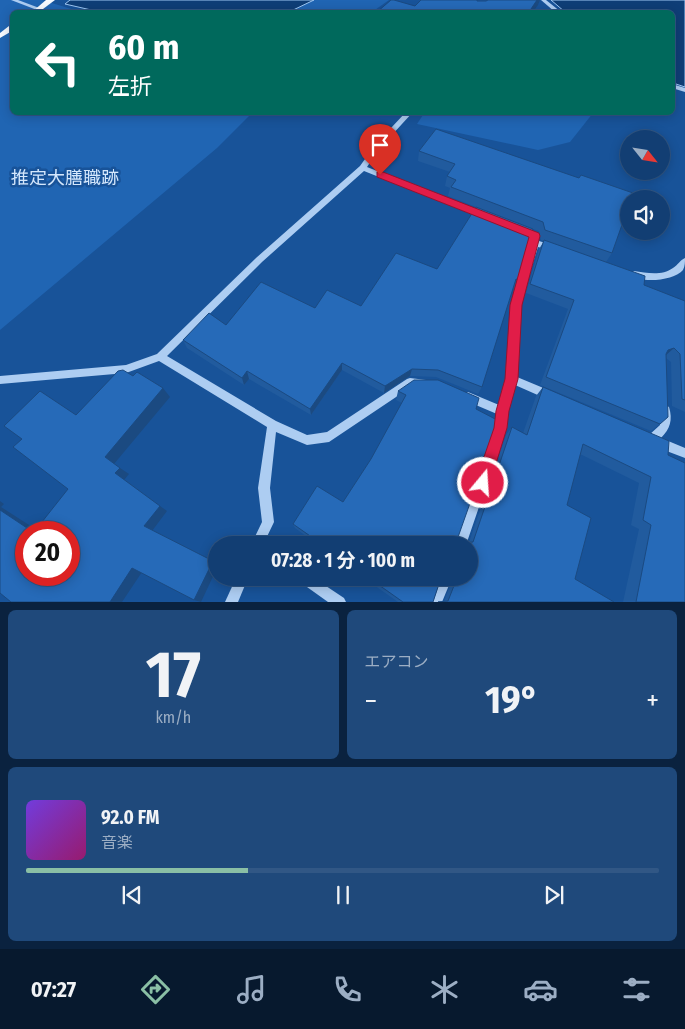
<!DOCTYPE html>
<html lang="ja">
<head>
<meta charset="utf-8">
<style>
  :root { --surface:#123e73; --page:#1f497b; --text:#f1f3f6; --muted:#9caec4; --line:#315785; --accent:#8abfa5 }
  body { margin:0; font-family:"Fira Sans Condensed","Noto Sans JP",sans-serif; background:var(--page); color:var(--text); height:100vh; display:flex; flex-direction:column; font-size:19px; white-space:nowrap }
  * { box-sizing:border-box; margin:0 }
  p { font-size:16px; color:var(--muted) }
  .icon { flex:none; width:28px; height:28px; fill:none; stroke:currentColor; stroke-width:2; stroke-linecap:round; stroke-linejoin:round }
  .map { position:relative; height:602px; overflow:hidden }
  .drawer { display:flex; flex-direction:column; gap:8px; padding:8px; background:#0a223f; flex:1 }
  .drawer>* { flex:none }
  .hud { position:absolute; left:10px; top:10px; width:665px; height:105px; border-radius:8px; box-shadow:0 2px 12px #0003,0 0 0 1px var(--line); background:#00695c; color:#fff; overflow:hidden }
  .needle { width:32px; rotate:120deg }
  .fabs { position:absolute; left:620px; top:130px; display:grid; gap:10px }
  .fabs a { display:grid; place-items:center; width:50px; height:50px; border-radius:50%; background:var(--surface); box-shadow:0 2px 12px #0003,0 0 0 1px var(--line); font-size:25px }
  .speed { position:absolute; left:15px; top:521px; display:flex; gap:10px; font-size:25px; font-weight:700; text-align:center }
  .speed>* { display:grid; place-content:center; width:65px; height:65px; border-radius:50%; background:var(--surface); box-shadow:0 2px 12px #0003,0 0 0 1px var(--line); line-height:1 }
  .speed .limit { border:8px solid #d22; background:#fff; color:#111 }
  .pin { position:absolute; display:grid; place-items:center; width:42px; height:42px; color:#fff; margin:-51px -21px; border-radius:50% 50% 50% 0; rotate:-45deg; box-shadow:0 0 5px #0007 }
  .pin .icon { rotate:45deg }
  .me { position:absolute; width:55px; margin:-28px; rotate:18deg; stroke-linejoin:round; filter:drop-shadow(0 0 4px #0008) }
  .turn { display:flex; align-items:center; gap:18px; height:105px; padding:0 15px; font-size:22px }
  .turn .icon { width:65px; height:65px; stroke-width:2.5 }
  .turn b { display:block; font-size:35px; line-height:42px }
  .big { font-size:38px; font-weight:700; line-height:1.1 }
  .drawer .widget { flex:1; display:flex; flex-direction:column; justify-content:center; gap:8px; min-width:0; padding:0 18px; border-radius:8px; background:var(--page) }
  .drawer .dial { align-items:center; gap:0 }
  .dial b { font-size:65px; line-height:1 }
  .song { display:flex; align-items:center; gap:15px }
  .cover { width:60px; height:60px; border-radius:8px; background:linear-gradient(135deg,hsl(260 70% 55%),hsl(320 70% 35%)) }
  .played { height:5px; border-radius:2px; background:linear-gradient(90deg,var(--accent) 35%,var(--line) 35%) }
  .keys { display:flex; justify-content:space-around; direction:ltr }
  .heat { display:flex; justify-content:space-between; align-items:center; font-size:28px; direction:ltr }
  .drawer .tiles { flex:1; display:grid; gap:8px; grid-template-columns:1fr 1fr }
  .widget:last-child { grid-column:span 2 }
  .trip { position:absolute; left:208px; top:536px; width:270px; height:50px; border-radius:25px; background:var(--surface); box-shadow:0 2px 12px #0003,0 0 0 1px var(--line); font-weight:700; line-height:50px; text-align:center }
  .menu { display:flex; height:80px; justify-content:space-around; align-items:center; background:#07192e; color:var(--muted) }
  .menu .icon { width:35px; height:35px }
  .menu .active { color:var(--accent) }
  .menu b { font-size:22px; color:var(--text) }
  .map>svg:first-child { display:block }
</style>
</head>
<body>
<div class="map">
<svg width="685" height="602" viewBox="0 0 685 602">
  <rect width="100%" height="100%" fill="#185399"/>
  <g fill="#2065b3">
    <polygon points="0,0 42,0 81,12 12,12 12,112 252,113 217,148 0,330"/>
    <polygon points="297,0 389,0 372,12 270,12"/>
    <polygon points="425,112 593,112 593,113 570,142 538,150 417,124"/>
  </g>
  <g fill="#0f3e77" stroke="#9fc8f4">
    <polygon points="70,0 314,0 289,12 100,12 65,4"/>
    <polygon points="551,0 685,0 685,87 673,83 672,12 565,12"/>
  </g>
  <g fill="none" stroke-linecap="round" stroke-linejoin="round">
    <g fill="#adcdf2" fill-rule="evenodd">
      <polygon points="11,0 18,0 42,9 37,10"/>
      <polygon points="541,0 546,0 561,12 555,12"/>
      <polygon points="672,84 685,88 685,92 672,88"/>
      <polygon points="406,112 413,112 379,149 367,167 485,213 486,215 485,217 479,217 364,171 262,262 167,356 276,421 307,435 327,432 407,379 410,378 426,380 428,383 426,386 423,387 411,387 329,442 307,445 276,432 270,488 274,522 263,545 251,545 262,522 258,488 267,427 159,361 126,373 0,384 0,376 126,365 157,354 256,258 360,166 375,145"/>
      <polygon points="522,228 538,233 539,241 555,246 556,248 552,251 538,247 520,305 517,377 553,392 554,395 553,398 549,400 515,385 507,411 506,428 466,545 454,545 496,428 497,414 464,400 463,397 464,394 468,392 499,405 507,379 512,305 531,243 531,237 519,233 518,231 519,229"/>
      <path d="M685,258C685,262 685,266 683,270C674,281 639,284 630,274L634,271C647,273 662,276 673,268C678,265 680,260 685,258Z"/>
      <path d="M665,405L669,407C673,420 670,429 661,438L685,448V458L656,447L655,444L652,445L648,444L647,440L648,436L660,425V410L661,407Z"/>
      <polygon points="236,578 248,578 238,602 225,602"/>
      <polygon points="298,578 314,578 344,598 346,602 328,602 300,582"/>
      <polygon points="440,578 452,578 442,602 430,602"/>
    </g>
    <g fill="#f7faff" fill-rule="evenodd">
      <polygon points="46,0 55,0 39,12 32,12"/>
      <polygon points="9,26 12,26 12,31 0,38 0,33"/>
    </g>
  </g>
  <g fill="#215b9e">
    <polygon points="436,129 612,253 606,262 644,285 685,301 685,412 672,406 671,362 666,358 660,424 651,431 540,385 568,309 526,293 539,249 544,241 541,240 539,231 533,229 519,280 515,289 513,288 482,387 478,394 436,377 410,376 384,393 342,370 311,415 249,379 244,385 187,348 183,340 226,325 315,308 361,306 437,269 476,207 448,196 450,188 445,186 447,176 450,172 418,161 419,151"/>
    <polygon points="543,387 668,455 685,602 623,602 639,529 631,525 639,483 580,454 567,505 575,579 614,602 444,601 453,578 469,578 469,545 318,545 295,528 293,524 343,502 371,459 402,403 396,400 398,391 476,409 457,540 459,543 469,542 506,435 512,427 523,433 536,396"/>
    <polygon points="364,578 441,578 433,602 398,602"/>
  </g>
  <g fill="#1b4a81">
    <polygon points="537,0 540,0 538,5 533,12 529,12"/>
    <polygon points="674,348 665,356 668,350"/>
    <polygon points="342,363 342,370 311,415 310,409"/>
    <polygon points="412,369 410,376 384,393 385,386"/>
    <polygon points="247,371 249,379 244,385 242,378"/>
    <polygon points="163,388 170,397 114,464 105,457"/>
    <polygon points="120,468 129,474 124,480 115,473"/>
    <polygon points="0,501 4,504 1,507 40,532 33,532 0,510"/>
    <polygon points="160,506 167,511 152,531 144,526"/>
    <polygon points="213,561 216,563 216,570 201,602 194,600"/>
    <polygon points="132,568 142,572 122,602 110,602"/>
  </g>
  <g fill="#266ab8" stroke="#1b4a81">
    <polygon points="391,0 394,0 415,6 421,0 477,0 477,1 486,1 488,0 537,0 529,12 377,12"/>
    <polygon points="436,129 579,178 581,175 633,193 631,199 629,199 629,205 612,253 545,230 543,222 451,187 456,180 447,176 455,164 419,151"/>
    <polygon points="476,207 533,229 519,280 516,279 482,387 438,370 412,369 385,386 342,363 310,409 247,371 242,378 183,340 209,313 226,325 261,282 315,308 327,290 361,306 396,253 437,269"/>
    <polygon points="544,240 645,276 644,285 685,301 685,400 682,399 680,354 674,348 668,350 666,354 668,417 660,424 546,377 574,300 530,284"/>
    <polygon points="123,370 133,376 137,372 163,388 105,457 120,468 115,473 160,506 144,526 213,561 194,600 132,568 110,602 11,602 0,593 0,510 33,532 26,532 26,575 69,575 69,532 34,532 68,489 13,447 22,439 4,426 40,391 76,415 118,371"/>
    <polygon points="414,380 438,380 479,398 476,409 499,421 457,540 459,543 473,542 512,427 527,435 543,387 669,441 668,455 685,463 685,602 636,602 651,525 643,520 651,477 583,444 567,505 591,518 575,579 614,602 438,602 448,601 457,578 469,578 469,545 323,545 293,524 317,486 343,502 371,459 406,395 398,391"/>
    <polygon points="369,578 441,578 433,602 403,602"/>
  </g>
  <polygon fill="#e11d48" stroke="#92132f" points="377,172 383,172 539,233 540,236 522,305 518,379 509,411 507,428 490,483 488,488 483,490 478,488 475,483 494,428 496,411 505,379 510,305 529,237 377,177"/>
  <g text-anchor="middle" stroke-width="5" stroke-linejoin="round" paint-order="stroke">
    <g font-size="18" fill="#d4e7fc" stroke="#185399">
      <text x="65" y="184">推定大膳職跡</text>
    </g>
  </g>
</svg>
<div class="fabs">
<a><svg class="needle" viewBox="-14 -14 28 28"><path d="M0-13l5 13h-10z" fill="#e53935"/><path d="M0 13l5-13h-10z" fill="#9caec4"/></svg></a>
<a><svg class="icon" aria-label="sound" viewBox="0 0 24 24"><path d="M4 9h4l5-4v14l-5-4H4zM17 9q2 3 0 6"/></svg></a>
</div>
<div class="speed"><div class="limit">20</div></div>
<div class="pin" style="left:380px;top:175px;background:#d93025"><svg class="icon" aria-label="arrive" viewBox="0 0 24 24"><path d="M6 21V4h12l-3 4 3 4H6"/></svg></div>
<svg class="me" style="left:483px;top:483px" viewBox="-20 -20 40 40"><circle r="17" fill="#e11d48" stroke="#fff" stroke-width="3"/><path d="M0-11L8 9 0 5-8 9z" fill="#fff"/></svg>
<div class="trip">07:28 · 1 分 · 100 m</div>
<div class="hud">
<div class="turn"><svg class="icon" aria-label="left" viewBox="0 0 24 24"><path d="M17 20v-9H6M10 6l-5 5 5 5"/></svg><div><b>60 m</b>左折</div></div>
</div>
</div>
<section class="drawer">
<div class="tiles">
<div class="widget dial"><b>17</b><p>km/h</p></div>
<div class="widget"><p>エアコン</p>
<div class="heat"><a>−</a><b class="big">19°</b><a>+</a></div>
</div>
<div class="widget">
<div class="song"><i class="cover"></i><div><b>92.0 FM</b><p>音楽</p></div></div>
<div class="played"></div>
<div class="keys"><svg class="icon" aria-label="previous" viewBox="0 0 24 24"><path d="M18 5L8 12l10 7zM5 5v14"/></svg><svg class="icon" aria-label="pause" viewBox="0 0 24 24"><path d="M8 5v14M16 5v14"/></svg><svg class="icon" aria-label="next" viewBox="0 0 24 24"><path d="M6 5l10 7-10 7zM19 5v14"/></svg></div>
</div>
</div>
</section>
<nav class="menu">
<b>07:27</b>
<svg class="icon active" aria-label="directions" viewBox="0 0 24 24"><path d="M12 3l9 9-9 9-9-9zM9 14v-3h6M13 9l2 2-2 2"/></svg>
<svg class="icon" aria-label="music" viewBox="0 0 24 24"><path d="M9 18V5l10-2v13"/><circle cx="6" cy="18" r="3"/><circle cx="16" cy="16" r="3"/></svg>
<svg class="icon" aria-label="phone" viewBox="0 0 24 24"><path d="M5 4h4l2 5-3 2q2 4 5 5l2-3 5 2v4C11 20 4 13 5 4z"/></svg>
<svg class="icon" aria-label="climate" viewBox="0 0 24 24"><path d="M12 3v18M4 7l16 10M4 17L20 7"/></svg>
<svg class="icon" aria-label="car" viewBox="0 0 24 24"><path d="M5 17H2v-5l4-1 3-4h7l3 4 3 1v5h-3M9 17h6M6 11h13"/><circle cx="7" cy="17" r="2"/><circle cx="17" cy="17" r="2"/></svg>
<svg class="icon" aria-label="filters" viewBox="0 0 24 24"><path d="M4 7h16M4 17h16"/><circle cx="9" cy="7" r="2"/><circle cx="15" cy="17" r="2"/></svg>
</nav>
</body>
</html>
